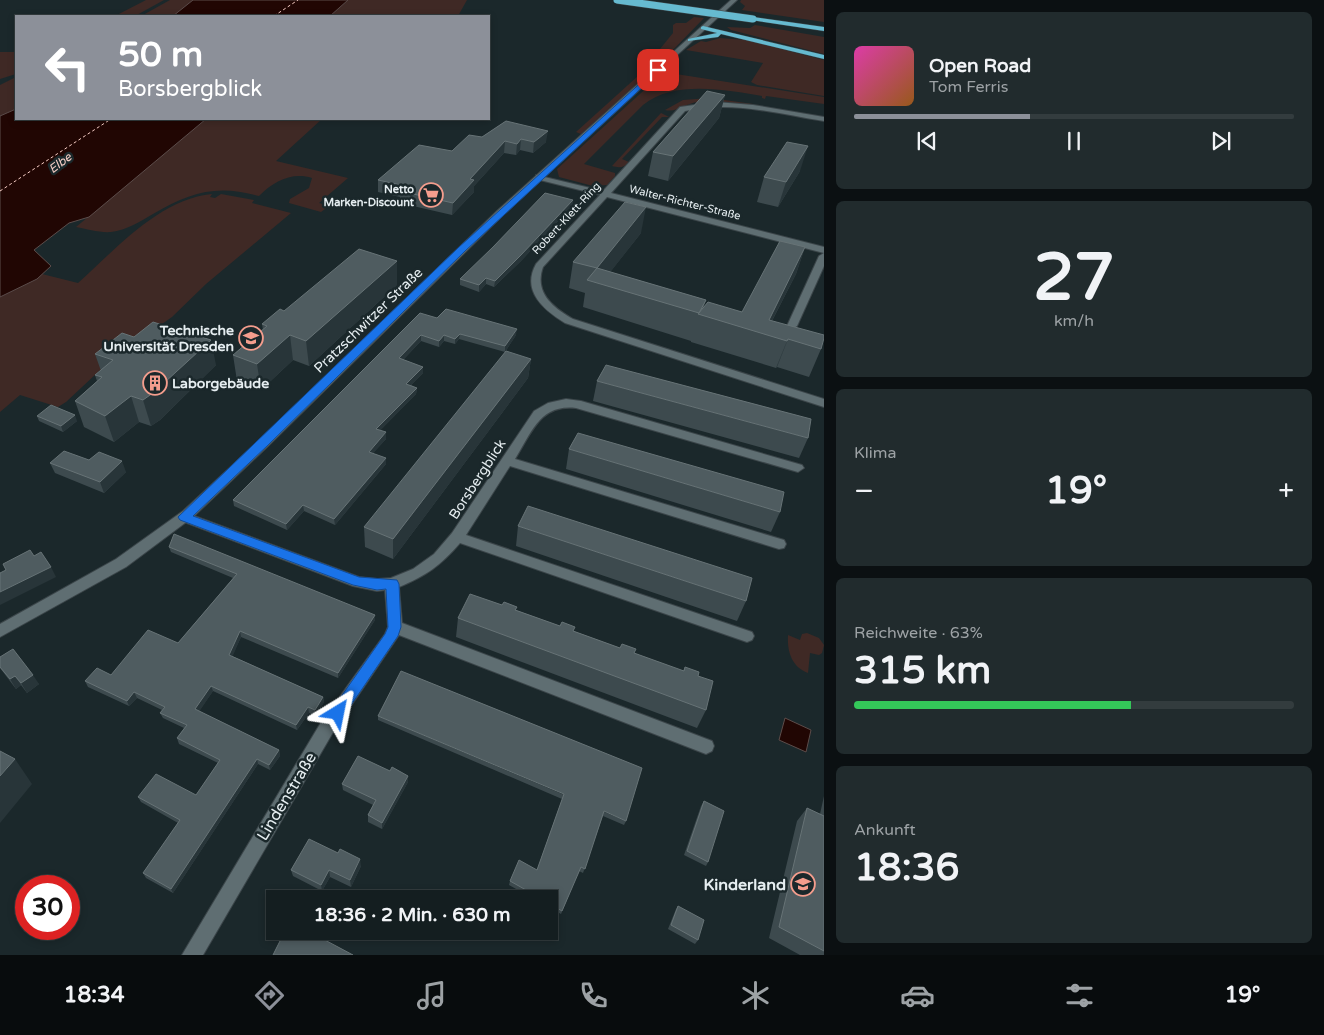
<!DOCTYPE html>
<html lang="de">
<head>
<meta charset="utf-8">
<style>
  :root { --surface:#141e20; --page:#212b2d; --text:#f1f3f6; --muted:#9da2a5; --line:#333c3e; --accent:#8c9099 }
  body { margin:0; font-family:"Varela Round",sans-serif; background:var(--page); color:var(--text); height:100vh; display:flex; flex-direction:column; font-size:19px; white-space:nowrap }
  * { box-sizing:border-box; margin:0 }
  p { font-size:16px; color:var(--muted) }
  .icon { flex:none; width:28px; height:28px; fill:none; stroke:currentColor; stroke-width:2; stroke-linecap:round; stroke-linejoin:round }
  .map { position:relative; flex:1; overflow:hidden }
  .panel { display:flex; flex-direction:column; gap:12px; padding:12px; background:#0b1012; width:500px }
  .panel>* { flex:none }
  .guide { position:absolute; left:15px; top:15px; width:475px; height:105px; border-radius:0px; box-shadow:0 2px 8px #0003,0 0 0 1px var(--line); background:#8c9099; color:#fff; overflow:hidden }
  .speed { position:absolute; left:15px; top:875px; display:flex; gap:10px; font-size:25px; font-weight:700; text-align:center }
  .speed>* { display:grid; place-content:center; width:65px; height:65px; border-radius:50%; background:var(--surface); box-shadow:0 2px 8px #0003,0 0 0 1px var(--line); line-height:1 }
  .speed .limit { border:8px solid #d22; background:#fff; color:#111 }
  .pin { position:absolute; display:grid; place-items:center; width:42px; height:42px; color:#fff; margin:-21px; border-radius:10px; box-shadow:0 2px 8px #0006 }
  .me { position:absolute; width:55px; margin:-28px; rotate:35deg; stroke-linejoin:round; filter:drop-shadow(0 0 4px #0008) }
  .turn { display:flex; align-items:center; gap:18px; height:105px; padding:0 20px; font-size:22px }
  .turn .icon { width:65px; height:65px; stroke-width:2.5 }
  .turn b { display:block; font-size:35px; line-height:42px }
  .big { font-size:38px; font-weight:700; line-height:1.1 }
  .panel .widget { flex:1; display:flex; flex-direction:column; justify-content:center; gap:8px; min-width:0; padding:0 18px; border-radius:8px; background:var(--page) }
  .panel .dial { align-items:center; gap:0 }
  .dial b { font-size:65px; line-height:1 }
  .song { display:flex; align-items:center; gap:15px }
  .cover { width:60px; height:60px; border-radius:8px; background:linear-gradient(135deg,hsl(320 70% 55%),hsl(30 70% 35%)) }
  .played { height:5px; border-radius:2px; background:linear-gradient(90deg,var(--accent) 40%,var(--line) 40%) }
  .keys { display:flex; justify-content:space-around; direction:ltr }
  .heat { display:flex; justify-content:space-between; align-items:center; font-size:28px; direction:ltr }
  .charge { height:8px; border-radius:4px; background:linear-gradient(90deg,#34c759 63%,var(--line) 0) }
  .trip { position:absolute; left:266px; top:890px; width:292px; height:50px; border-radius:0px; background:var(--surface); box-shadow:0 2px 8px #0003,0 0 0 1px var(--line); font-weight:700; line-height:50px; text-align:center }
  .menu { display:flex; height:80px; justify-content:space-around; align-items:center; background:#080c0d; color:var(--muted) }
  .menu .icon { width:35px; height:35px }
  .menu .active { color:var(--accent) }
  .menu b { font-size:22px; color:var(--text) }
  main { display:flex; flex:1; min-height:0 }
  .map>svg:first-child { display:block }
</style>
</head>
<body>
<main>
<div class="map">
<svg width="824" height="955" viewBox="0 0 824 955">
  <rect width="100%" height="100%" fill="#1b282b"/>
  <g fill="#3f2925">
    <polygon points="146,0 164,0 135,16 115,16"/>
    <polygon points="170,0 193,0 173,16 143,15"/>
    <polygon points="348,0 467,0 458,16 330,16"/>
    <polygon points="741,0 824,0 824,22 742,10 745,6 740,2"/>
    <polygon points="694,17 704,18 671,52 657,62 652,70 581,134 576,132 638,76 673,33 673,25 676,23 686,23"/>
    <polygon points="755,25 824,37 824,54 731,30 727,27 750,28"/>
    <polygon points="720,38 746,40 824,60 824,96 757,85 751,82 763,63 686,50 701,41 706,42"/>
    <polygon points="0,52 16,52 16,74 0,79"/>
    <path d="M662,74H676L824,97V104L766,96L765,99L762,98V96C726,90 674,80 643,105L584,164L615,173V176L607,185L593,186L559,177L557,169Z"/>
    <polygon points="16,77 16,109 0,116 0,85"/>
    <path d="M710,98L824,114L754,104L753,106C735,104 717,101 698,102C686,103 677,113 665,110L683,100Z"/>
    <path d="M661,113L669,117H662L622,159L629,162C624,168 619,168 612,166Z"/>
    <path d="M206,119H322L276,161L348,178L319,203L329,206L321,212L289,203L290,199L309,188L312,178C292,172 274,181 259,196C217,184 190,192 153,214C139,222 127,230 111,232C100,233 87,229 76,227Z"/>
    <path d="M212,194L210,197L215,198L221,194L254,200L252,203L291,213L206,284L172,317L112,359L66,402L58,407L20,395L0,412V297L37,279L42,274L78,283C115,250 159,199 212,194Z"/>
    <path d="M807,633L819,638L824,645L822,653L819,655L810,653L808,673C792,667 787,652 788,635L800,640L802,634Z"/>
  </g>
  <g fill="#210603" stroke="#5c4c4a">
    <polygon points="193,0 348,0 330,16 173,16"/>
    <polygon points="16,109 16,119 206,119 89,217 69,223 34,250 51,266 37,279 0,297 0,116"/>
    <polygon points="785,718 811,730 806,752 779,740"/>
  </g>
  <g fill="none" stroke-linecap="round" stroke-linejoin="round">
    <g stroke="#f7cec6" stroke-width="1" stroke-dasharray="3 2.5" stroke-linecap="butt">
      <polyline points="274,16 298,0"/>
      <polyline points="0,191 111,119"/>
    </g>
    <g stroke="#3b4549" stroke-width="2">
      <g id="minor">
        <path d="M716,102L753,105L824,117V121C779,114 731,100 685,111L611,193L824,247V253L607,197L543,267C534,292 552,307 573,319L824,399V407L565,323C544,310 521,291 536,264L600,195L536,179V175L603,191L680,107Z"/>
        <polygon points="824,253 824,266 797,326 792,329 788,328 787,326 819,256"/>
        <path d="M566,399L581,401L802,465L804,468L798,472L576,408C540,404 532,432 515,459L784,540L786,544L784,548L779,549L510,466L466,535L752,632L754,636L752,640L747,642L460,543C441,565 426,576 399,587L402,623L712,741L714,746L712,751L706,754L399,635L332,734L203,955H182L320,724L385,634L388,627L385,590L377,591L353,586L179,520L177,517L179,514H189L359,577L377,579L391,578L413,569L434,554L452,533L534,411L548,403Z"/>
      </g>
    </g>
    <g stroke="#3b4549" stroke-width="2">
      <polygon id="tertiary" points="731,0 737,0 503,215 268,446 193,517 126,567 0,637 0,624 116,559 183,511 260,440 497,211"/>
    </g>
    <g stroke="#3b4549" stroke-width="1">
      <g id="trunk">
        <polygon points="753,17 824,27 824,31 751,20 751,18"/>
        <polygon points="703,26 824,55 824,59 721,34 718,37 688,41 688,39 717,33 701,29 701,27"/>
      </g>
    </g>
    <use href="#minor" fill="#5f6e72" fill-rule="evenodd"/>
    <use href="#tertiary" fill="#5f6e72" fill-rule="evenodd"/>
    <use href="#trunk" fill="#66bad0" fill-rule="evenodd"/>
    <g stroke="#3b4549" stroke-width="8" stroke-linecap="butt">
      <polyline id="trunk-bridge" points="617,0 753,19"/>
    </g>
    <use href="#trunk-bridge" stroke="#66bad0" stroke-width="7"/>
  </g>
  <g fill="#3d4a4e">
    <polygon points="725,95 719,118 668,181 648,176 653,152"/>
    <polygon points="506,121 546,142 533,153 520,150 516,155 504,153 474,186 474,192 452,215 400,203 400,197 378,192 378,180 452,151 482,137"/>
    <polygon points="800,171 778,207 757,202 764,177"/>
    <polygon points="573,200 572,206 521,261 494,287 486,284 479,292 460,285 460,279"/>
    <polygon points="641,233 610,272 706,300 704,306 742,312 805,247 796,274 772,321 821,349 809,377 777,367 776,368 691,342 691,341 583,307 585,293 569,288 573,262"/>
    <polygon points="397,285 309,366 293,360 261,390 237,381 233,355 263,330 262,324 284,311"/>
    <polygon points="437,318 516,335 505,352 459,339 455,344 444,341 439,347 421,341 403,360 423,373 411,385 417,388 416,394 380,430 386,439 373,453 386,464 335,525 304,511 287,530 234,506 233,500"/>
    <polygon points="95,354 216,365 160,420 151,426 139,422 114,442 84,427 75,401 97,381 95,375 101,371"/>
    <polygon points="531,359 528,378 393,559 365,547 364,527"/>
    <polygon points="597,381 808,438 799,458 593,401"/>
    <polygon points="37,416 77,421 63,432 39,421"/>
    <polygon points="569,449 780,512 771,532 566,469"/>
    <polygon points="89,460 126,472 104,493 55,473 50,463"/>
    <polygon points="518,526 746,601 737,621 516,546"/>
    <polygon points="169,547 375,615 375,620 338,678 241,637 232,656 323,697 324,702 316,716 309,713 297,730 213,691 199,711 279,750 280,756 270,770 258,764 173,893 146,878 143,873 178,823 141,802 138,797 196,795 218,763 179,744 177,738 184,728 163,718 160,713 162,710 137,698 129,706 88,687 85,681 111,675 178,643 233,578 171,552"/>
    <polygon points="502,605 517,607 516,610 683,671 685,667 698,676 706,710 697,728 456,637 458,618"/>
    <polygon points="0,657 39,684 27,693 21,685 16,689 0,668"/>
    <polygon points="378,716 626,821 624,825 603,816 583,873 579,871 561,914 550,908 550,899 534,899 509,885 510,881 537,870 562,799 378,720"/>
    <polygon points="408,782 382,829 368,822 368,815 373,805 343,790 342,784"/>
    <polygon points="824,796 824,955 800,955 769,938 797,821 807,808 820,814"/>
    <polygon points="704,801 708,862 706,866 684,855 701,806"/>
    <polygon points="338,853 361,866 351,887 330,877 322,891 293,876 291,870"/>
    <polygon points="678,906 698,940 695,944 668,929 676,909"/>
    <polygon points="373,931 392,931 388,939"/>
  </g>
  <g fill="#283539">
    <polygon points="725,95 719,118 668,181 673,156"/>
    <polygon points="548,131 546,142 533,153 534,142"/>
    <polygon points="521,139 520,150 516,155 517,144"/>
    <polygon points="505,141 504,153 474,186 474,192 452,215 453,203 470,179"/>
    <polygon points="808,146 800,171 778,207 786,182"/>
    <polygon points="573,200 572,206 521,261 494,287 495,281"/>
    <polygon points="646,207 641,233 601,284 597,268"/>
    <polygon points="805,247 796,274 765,334 769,320"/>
    <polygon points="397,261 397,285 309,366 306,341"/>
    <polygon points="486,278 486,284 479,292 479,285"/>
    <polygon points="517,329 516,335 505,352 505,346"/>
    <polygon points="460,334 459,339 455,344 455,339"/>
    <polygon points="290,335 293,360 261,390 257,364"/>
    <polygon points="421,335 421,341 399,364 399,358"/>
    <polygon points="444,335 444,341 439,347 439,341"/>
    <polygon points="788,339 777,367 776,368 787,341"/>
    <polygon points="211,340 216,365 160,420 151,426 143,400"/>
    <polygon points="531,359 528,378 393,559 393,539"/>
    <polygon points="423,367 423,373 406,390 406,384"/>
    <polygon points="417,388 416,394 376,435 376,429"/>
    <polygon points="131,396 139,422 114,442 105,416"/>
    <polygon points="75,415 77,421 63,432 61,426"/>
    <polygon points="386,432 386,439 369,458 369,452"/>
    <polygon points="386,458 386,464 335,525 334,519"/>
    <polygon points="122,461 126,472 104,493 100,482"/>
    <polygon points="303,505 304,511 287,530 286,524"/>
    <polygon points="51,567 56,577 0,605 0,592"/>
    <polygon points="375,615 375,620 338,678 338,673"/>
    <polygon points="240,631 241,637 231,660 229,655"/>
    <polygon points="33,675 39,684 27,693 21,683"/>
    <polygon points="15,676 21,685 16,689 10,679"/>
    <polygon points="211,686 213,691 197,715 195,709"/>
    <polygon points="134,692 137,698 129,706 127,701"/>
    <polygon points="323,697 324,702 316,716 315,710"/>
    <polygon points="308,707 309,713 297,730 296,725"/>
    <polygon points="279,750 280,756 270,770 269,765"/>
    <polygon points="15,759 32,784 0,823 0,776"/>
    <polygon points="257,759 258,764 173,893 171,889"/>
    <polygon points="408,776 408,782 382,829 382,823"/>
    <polygon points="360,859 361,866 351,887 350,880"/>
    <polygon points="329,870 330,877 322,891 321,885"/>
    <polygon points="390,931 392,931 388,939 388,936"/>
  </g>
  <g fill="#4f5c60" stroke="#677376">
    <polygon points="707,91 725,95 673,156 653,152"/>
    <polygon points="506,121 548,131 534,142 521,139 517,144 505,141 470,179 474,180 453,203 400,191 405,186 378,180 419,145 452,151 469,135 482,137"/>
    <polygon points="787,142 808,146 786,182 764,177"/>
    <polygon points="545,193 573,200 521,255 495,281 486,278 479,285 460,279 493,247"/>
    <polygon points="625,202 646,207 597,268 573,262"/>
    <polygon points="780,241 805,247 769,320 824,335 824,338 821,349 788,339 787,341 698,314 708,302 742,312"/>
    <polygon points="359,249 397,261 306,341 290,335 257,364 233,355 267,326 262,324 280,309 284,311"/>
    <polygon points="597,268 706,300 699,313 587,280"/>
    <polygon points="446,309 517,329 505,346 460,334 455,339 444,335 439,341 421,335 399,358 423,367 406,384 417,388 376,429 386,432 369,452 386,458 334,519 303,505 286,524 233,500 420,313 437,318"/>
    <polygon points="153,322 211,340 153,393 143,400 131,396 105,416 75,401 102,377 95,375 113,360 95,354 122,333 134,337"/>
    <polygon points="506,351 531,359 393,539 364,527"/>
    <polygon points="606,365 811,419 808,438 597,381"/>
    <polygon points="51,405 75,415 61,426 37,416"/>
    <polygon points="578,433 784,492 780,512 569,449"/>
    <polygon points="64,451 89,460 99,452 122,461 100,482 50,463"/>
    <polygon points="528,506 752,578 746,601 518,526"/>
    <polygon points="174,534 375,615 338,673 240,631 229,655 323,697 315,710 308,707 296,725 211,686 195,709 279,750 269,765 257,759 171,889 143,873 180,820 138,797 156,774 196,795 220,760 177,738 187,725 160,713 165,707 134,692 127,701 85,681 97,668 111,675 148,630 178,643 237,574 169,547"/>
    <polygon points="30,550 34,556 41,552 51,567 0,592 0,573 6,570 3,564"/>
    <polygon points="470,594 502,605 504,602 517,607 515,610 560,626 562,622 575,627 573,631 620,648 622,644 636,649 634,653 684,671 685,667 699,672 698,676 713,681 706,710 458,618"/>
    <polygon points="13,649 33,675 21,683 15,676 10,679 0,667 0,657"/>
    <polygon points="401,671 642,768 626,821 604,811 585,869 581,867 562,911 550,904 550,899 542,899 510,881 519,860 537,870 564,794 378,716"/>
    <polygon points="0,751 15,759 0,776"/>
    <polygon points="358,756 390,771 392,767 408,776 382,823 368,815 376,800 342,784"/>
    <polygon points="704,801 724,811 708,862 687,851"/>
    <polygon points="807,808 824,816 824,951 779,927"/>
    <polygon points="309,839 338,853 340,849 360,859 350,880 329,870 321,885 291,870"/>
    <polygon points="678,906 704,920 698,940 671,925"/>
    <polygon points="285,931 308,931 353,955 273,955"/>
    <polygon points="380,931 390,931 388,936"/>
  </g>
  <polygon fill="#1a73e8" stroke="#114b97" points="656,69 661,70 465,251 267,446 193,516 359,577 397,580 399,584 401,627 398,636 343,717 338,719 333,717 330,713 333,708 385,634 388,627 386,589 377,590 353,585 180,520 178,517 459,247"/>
  <defs>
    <g id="supermarket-ring" transform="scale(1.25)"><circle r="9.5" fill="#1b282b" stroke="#f49d8d" stroke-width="1.5"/><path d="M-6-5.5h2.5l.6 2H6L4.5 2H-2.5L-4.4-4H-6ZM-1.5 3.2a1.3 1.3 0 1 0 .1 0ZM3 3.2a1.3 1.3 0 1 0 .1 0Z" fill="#f49d8d"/></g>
    <g id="university-ring" transform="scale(1.25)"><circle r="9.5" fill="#1b282b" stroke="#f49d8d" stroke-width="1.5"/><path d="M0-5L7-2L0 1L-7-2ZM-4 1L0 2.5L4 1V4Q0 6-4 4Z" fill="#f49d8d"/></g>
    <g id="building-ring" transform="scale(1.25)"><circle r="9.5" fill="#1b282b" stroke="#f49d8d" stroke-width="1.5"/><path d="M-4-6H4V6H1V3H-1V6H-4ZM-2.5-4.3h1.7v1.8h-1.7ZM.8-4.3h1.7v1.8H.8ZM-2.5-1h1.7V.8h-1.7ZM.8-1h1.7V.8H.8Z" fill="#f49d8d"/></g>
    <g id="school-ring" transform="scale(1.25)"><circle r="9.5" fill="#1b282b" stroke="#f49d8d" stroke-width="1.5"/><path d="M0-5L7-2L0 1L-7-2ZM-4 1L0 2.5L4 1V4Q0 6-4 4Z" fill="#f49d8d"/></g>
  </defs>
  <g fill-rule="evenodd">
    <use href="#supermarket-ring" x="431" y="195"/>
    <use href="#university-ring" x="251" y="338"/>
    <use href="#building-ring" x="155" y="383"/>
    <use href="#school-ring" x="803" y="884"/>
  </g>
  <g text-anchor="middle" stroke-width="5" stroke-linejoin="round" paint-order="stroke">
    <g font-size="11" font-weight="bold" fill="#e6eef1" stroke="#1b282b" text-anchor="end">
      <text x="414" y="193">Netto<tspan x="414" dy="13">Marken-Discount</tspan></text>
    </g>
    <g font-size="11" fill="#e6eef1" stroke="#1b282b">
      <text transform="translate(685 202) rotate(14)" y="4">Walter-Richter-Straße</text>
      <text transform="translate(566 218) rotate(-47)" y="4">Robert-Klett-Ring</text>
    </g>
    <g font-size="12" font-style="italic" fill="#f7cec6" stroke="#1b282b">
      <text transform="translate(60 163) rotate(-37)" y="4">Elbe</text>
    </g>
    <g font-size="14" fill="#e6eef1" stroke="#1b282b">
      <text transform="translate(368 320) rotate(-44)" y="5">Pratzschwitzer Straße</text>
      <text transform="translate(477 479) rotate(-57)" y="5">Borsbergblick</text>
    </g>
    <g font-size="14" font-weight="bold" fill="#e6eef1" stroke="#1b282b" text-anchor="end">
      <text x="234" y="335">Technische<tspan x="234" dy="16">Universität Dresden</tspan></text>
      <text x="172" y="388" text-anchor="start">Laborgebäude</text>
    </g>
    <g font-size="16" fill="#e6eef1" stroke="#1b282b">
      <text transform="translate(286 796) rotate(-59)" y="6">Lindenstraße</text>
    </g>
    <g font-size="16" font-weight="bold" fill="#e6eef1" stroke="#1b282b" text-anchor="end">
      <text x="786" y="890">Kinderland</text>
    </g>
  </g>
</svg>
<div class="speed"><div class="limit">30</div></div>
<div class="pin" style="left:658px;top:70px;background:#d93025"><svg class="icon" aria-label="arrive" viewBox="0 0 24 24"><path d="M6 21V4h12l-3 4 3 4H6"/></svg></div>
<svg class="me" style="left:338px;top:713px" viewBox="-20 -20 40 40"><path d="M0-17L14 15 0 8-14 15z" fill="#1a73e8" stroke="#fff" stroke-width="4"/></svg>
<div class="trip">18:36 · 2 Min. · 630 m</div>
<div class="guide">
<div class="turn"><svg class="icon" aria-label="left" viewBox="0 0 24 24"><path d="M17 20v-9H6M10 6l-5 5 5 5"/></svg><div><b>50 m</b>Borsbergblick</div></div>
</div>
</div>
<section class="panel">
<div class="widget">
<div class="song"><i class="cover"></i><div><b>Open Road</b><p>Tom Ferris</p></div></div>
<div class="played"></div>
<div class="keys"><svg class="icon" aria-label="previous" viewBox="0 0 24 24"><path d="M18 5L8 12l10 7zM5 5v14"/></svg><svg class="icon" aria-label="pause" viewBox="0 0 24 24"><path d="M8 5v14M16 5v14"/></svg><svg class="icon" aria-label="next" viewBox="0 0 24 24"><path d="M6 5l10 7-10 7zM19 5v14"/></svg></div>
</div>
<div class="widget dial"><b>27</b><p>km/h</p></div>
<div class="widget"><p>Klima</p>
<div class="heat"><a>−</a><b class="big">19°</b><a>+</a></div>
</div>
<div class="widget"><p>Reichweite · 63%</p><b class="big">315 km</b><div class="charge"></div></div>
<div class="widget"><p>Ankunft</p><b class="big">18:36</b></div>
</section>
</main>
<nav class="menu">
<b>18:34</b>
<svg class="icon active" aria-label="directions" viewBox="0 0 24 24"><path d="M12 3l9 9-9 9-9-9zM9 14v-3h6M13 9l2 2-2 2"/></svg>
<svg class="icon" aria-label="music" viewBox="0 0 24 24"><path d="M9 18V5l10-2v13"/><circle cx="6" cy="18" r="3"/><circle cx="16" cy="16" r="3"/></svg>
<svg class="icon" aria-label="phone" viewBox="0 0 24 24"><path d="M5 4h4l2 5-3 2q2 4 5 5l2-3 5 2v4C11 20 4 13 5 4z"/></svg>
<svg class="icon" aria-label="climate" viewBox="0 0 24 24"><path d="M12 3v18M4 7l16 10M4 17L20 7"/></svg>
<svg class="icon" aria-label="car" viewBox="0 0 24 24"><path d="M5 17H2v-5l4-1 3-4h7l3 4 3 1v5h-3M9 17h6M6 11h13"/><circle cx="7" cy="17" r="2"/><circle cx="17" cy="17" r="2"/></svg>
<svg class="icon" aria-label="filters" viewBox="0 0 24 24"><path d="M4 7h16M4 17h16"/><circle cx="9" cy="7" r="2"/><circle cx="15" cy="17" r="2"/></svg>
<b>19°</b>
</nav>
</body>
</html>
